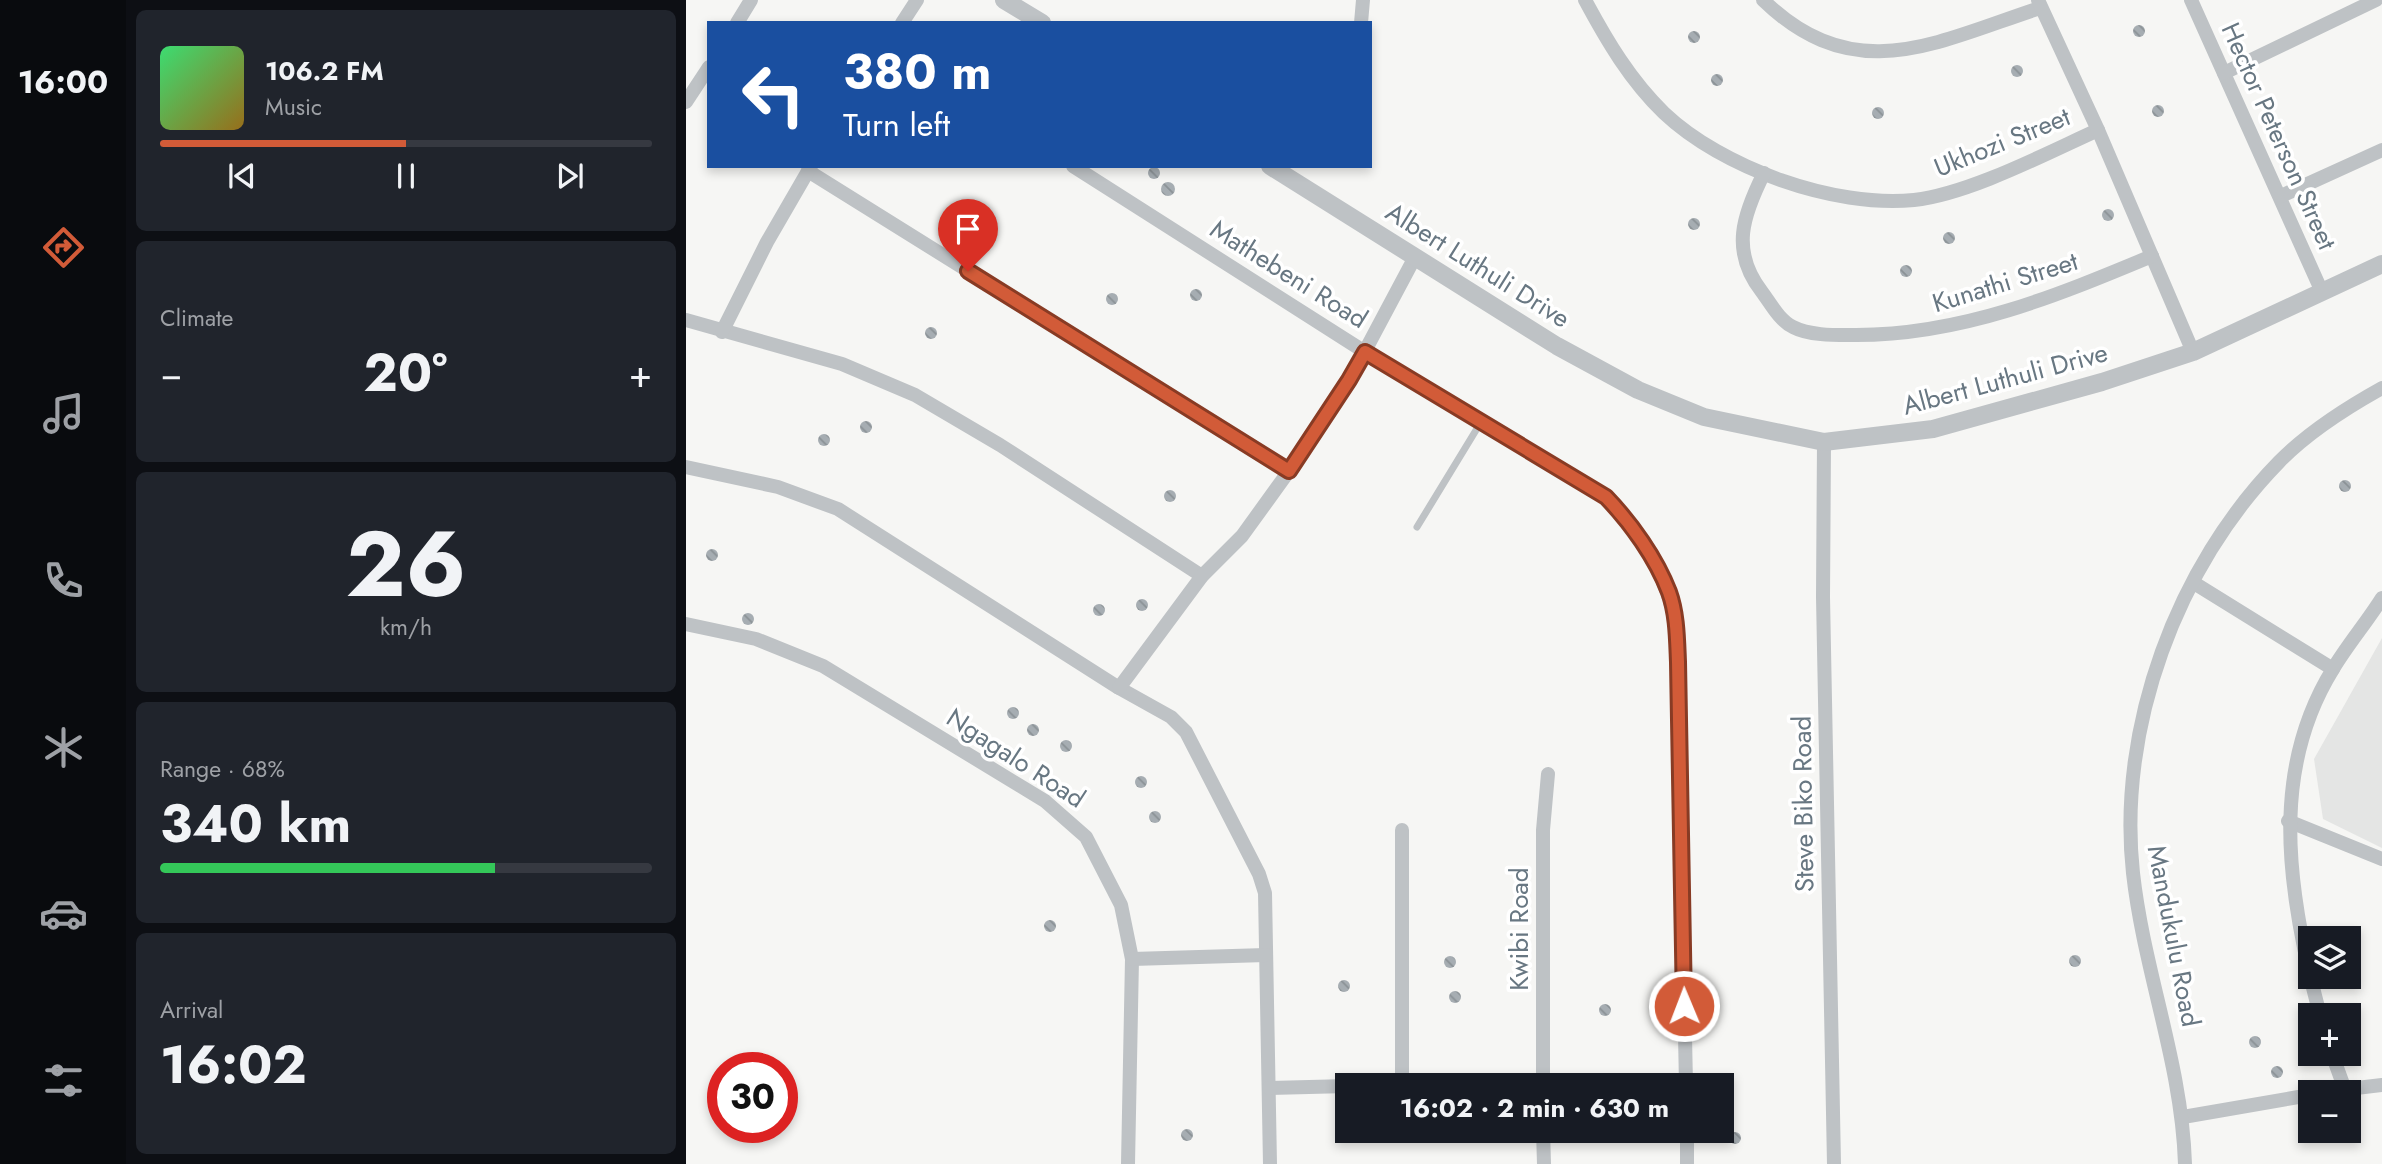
<!DOCTYPE html>
<html lang="en">
<head>
<meta charset="utf-8">
<style>
  :root { --surface:#171b24; --page:#20242c; --text:#f1f3f6; --muted:#9ea1a6; --line:#363941; --accent:#d25b38 }
  body { margin:0; font-family:Jost,sans-serif; background:var(--page); color:var(--text); height:100vh; display:flex; flex-direction:column; font-size:26px; white-space:nowrap }
  * { box-sizing:border-box; margin:0 }
  p { font-size:23px; color:var(--muted) }
  .icon { flex:none; width:38px; height:38px; fill:none; stroke:currentColor; stroke-width:2; stroke-linecap:round; stroke-linejoin:round }
  .map { position:relative; flex:1; overflow:hidden }
  .drawer { display:flex; flex-direction:column; gap:10px; padding:10px; background:#0d0f14; width:560px }
  .drawer>* { flex:none }
  .top-card { position:absolute; left:21px; top:21px; width:665px; height:147px; border-radius:0px; box-shadow:0 4px 10px #0003; background:#1a4fa0; color:#fff; overflow:hidden }
  .fabs { position:absolute; left:1612px; top:926px; display:grid; gap:14px }
  .fabs a { display:grid; place-items:center; width:63px; height:63px; border-radius:0px; background:var(--surface); box-shadow:0 4px 10px #0003; font-size:35px }
  .speed { position:absolute; left:21px; top:1052px; display:flex; gap:14px; font-size:35px; font-weight:700; text-align:center }
  .speed>* { display:grid; place-content:center; width:91px; height:91px; border-radius:50%; background:var(--surface); box-shadow:0 4px 10px #0003; line-height:1 }
  .speed .limit { border:10px solid #d22; background:#fff; color:#111 }
  .pin { position:absolute; display:grid; place-items:center; width:60px; height:60px; color:#fff; margin:-72px -30px; border-radius:50% 50% 50% 0; rotate:-45deg; box-shadow:0 0 7px #0007 }
  .pin .icon { rotate:45deg }
  .me { position:absolute; width:77px; margin:-38px; rotate:359deg; stroke-linejoin:round; filter:drop-shadow(0 0 5px #0008) }
  .turn { display:flex; align-items:center; gap:24px; height:147px; padding:0 21px; font-size:32px }
  .turn .icon { width:91px; height:91px; stroke-width:2.5 }
  .turn b { display:block; font-size:49px; line-height:60px }
  .big { font-size:52px; font-weight:700; line-height:1.1 }
  .drawer .widget { flex:1; display:flex; flex-direction:column; justify-content:center; gap:10px; min-width:0; padding:0 24px; border-radius:10px; background:var(--page) }
  .drawer .dial { align-items:center; gap:0 }
  .dial b { font-size:91px; line-height:1 }
  .song { display:flex; align-items:center; gap:21px }
  .cover { width:84px; height:84px; border-radius:10px; background:linear-gradient(135deg,hsl(140 70% 55%),hsl(40 70% 35%)) }
  .played { height:7px; border-radius:4px; background:linear-gradient(90deg,var(--accent) 50%,var(--line) 50%) }
  .keys { display:flex; justify-content:space-around; direction:ltr }
  .heat { display:flex; justify-content:space-between; align-items:center; font-size:38px; direction:ltr }
  .charge { height:10px; border-radius:5px; background:linear-gradient(90deg,#34c759 68%,var(--line) 0) }
  .trip { position:absolute; left:649px; top:1073px; width:399px; height:70px; border-radius:0px; background:var(--surface); box-shadow:0 4px 10px #0003; font-weight:700; line-height:70px; text-align:center }
  main { display:flex; flex:1; min-height:0 }
  .tab-bar { display:flex; flex-direction:column; width:126px; justify-content:space-around; align-items:center; background:#090b0e; color:var(--muted) }
  .tab-bar .icon { width:49px; height:49px }
  .tab-bar .on { color:var(--accent) }
  .tab-bar b { font-size:32px; color:var(--text) }
  .map>svg:first-child { display:block }
</style>
</head>
<body>
<main>
<nav class="tab-bar">
<b>16:00</b>
<svg class="icon on" aria-label="directions" viewBox="0 0 24 24"><path d="M12 3l9 9-9 9-9-9zM9 14v-3h6M13 9l2 2-2 2"/></svg>
<svg class="icon" aria-label="music" viewBox="0 0 24 24"><path d="M9 18V5l10-2v13"/><circle cx="6" cy="18" r="3"/><circle cx="16" cy="16" r="3"/></svg>
<svg class="icon" aria-label="phone" viewBox="0 0 24 24"><path d="M5 4h4l2 5-3 2q2 4 5 5l2-3 5 2v4C11 20 4 13 5 4z"/></svg>
<svg class="icon" aria-label="climate" viewBox="0 0 24 24"><path d="M12 3v18M4 7l16 10M4 17L20 7"/></svg>
<svg class="icon" aria-label="car" viewBox="0 0 24 24"><path d="M5 17H2v-5l4-1 3-4h7l3 4 3 1v5h-3M9 17h6M6 11h13"/><circle cx="7" cy="17" r="2"/><circle cx="17" cy="17" r="2"/></svg>
<svg class="icon" aria-label="filters" viewBox="0 0 24 24"><path d="M4 7h16M4 17h16"/><circle cx="9" cy="7" r="2"/><circle cx="15" cy="17" r="2"/></svg>
</nav>
<section class="drawer">
<div class="widget">
<div class="song"><i class="cover"></i><div><b>106.2 FM</b><p>Music</p></div></div>
<div class="played"></div>
<div class="keys"><svg class="icon" aria-label="previous" viewBox="0 0 24 24"><path d="M18 5L8 12l10 7zM5 5v14"/></svg><svg class="icon" aria-label="pause" viewBox="0 0 24 24"><path d="M8 5v14M16 5v14"/></svg><svg class="icon" aria-label="next" viewBox="0 0 24 24"><path d="M6 5l10 7-10 7zM19 5v14"/></svg></div>
</div>
<div class="widget"><p>Climate</p>
<div class="heat"><a>−</a><b class="big">20°</b><a>+</a></div>
</div>
<div class="widget dial"><b>26</b><p>km/h</p></div>
<div class="widget"><p>Range · 68%</p><b class="big">340 km</b><div class="charge"></div></div>
<div class="widget"><p>Arrival</p><b class="big">16:02</b></div>
</section>
<div class="map">
<svg width="1696" height="1164" viewBox="0 0 1696 1164">
  <defs>
    <pattern id="building-back-hatch" width="6" height="6" patternUnits="userSpaceOnUse" patternTransform="scale(1.75)"><rect width="6" height="6" fill="#a6adb2"/><path d="M-1 5l2 2M0 0l6 6M5-1l2 2" fill="none" stroke="#8b9296"/></pattern>
  </defs>
  <rect width="100%" height="100%" fill="#f6f6f4"/>
  <polygon fill="#e4e5e4" points="1696,638 1696,848 1637,819 1628,759"/>
  <g fill="url(#building-back-hatch)">
    <circle cx="1453" cy="31" r="6"/>
    <circle cx="1008" cy="37" r="6"/>
    <circle cx="1331" cy="71" r="6"/>
    <circle cx="1031" cy="80" r="6"/>
    <circle cx="1472" cy="111" r="6"/>
    <circle cx="1192" cy="113" r="6"/>
    <circle cx="468" cy="173" r="6"/>
    <circle cx="482" cy="189" r="7"/>
    <circle cx="1422" cy="215" r="6"/>
    <circle cx="1008" cy="224" r="6"/>
    <circle cx="1263" cy="238" r="6"/>
    <circle cx="1220" cy="271" r="6"/>
    <circle cx="510" cy="295" r="6"/>
    <circle cx="426" cy="299" r="6"/>
    <circle cx="245" cy="333" r="6"/>
    <circle cx="180" cy="427" r="6"/>
    <circle cx="138" cy="440" r="6"/>
    <circle cx="1659" cy="486" r="6"/>
    <circle cx="484" cy="496" r="6"/>
    <circle cx="26" cy="555" r="6"/>
    <circle cx="456" cy="605" r="6"/>
    <circle cx="413" cy="610" r="6"/>
    <circle cx="62" cy="619" r="6"/>
    <circle cx="327" cy="713" r="6"/>
    <circle cx="347" cy="730" r="6"/>
    <circle cx="380" cy="746" r="6"/>
    <circle cx="455" cy="782" r="6"/>
    <circle cx="469" cy="817" r="6"/>
    <circle cx="364" cy="926" r="6"/>
    <circle cx="1389" cy="961" r="6"/>
    <circle cx="764" cy="962" r="6"/>
    <circle cx="658" cy="986" r="6"/>
    <circle cx="769" cy="997" r="6"/>
    <circle cx="919" cy="1010" r="6"/>
    <circle cx="1569" cy="1042" r="6"/>
    <circle cx="1591" cy="1072" r="6"/>
    <circle cx="501" cy="1135" r="6"/>
    <circle cx="1049" cy="1138" r="6"/>
  </g>
  <g fill="none" stroke-linecap="round" stroke-linejoin="round">
    <polyline stroke="#bec2c5" stroke-width="7" points="731,527 795,422"/>
    <g stroke="#bec2c5" stroke-width="14">
      <path d="M899,0C921,41 944,80 978,113C1036,168 1148,208 1228,200C1283,194 1361,153 1412,130"/>
      <path d="M1077,0C1169,89 1250,42 1354,8"/>
      <polyline points="1352,0 1412,130 1507,352"/>
      <polyline points="1505,0 1636,292"/>
      <polyline points="51,23 65,0"/>
      <polyline points="216,23 231,0"/>
      <polyline points="675,23 677,0"/>
      <polyline points="1538,73 1690,0"/>
      <polyline points="0,102 23,67"/>
      <path d="M387,166L679,352L920,497C956,535 984,581 991,633L1000,1085"/>
      <polyline points="122,171 603,471"/>
      <path d="M1078,173C1057,215 1044,251 1076,292C1085,304 1093,320 1107,327C1124,336 1151,335 1170,335C1276,335 1370,296 1466,256"/>
      <polyline points="1595,196 1696,150"/>
      <polyline points="0,320 156,364 229,395 314,445 516,576"/>
      <polyline points="36,332 81,242 125,166"/>
      <polyline points="1138,442 1137,597 1148,1164"/>
      <polyline points="0,467 92,487 152,509 433,688 485,717 500,732 573,874 579,893 584,1164"/>
      <polyline points="1508,583 1647,669"/>
      <polyline points="0,624 70,639 137,666 359,801 400,837 435,905 446,959 442,1164"/>
      <polyline points="433,688 516,576 556,536 603,471 663,381 729,257"/>
      <polyline points="1602,821 1696,859"/>
      <polyline points="446,959 580,955"/>
      <path d="M1624,975C1600,872 1588,764 1647,669C1662,644 1681,622 1696,598"/>
      <polyline points="1624,976 1634,1015"/>
      <polyline points="1646,1054 1658,1087"/>
      <polyline points="716,1085 716,830"/>
      <polyline points="730,1085 857,1083"/>
      <polyline points="857,1085 857,830 862,774"/>
      <polyline points="583,1088 662,1086"/>
      <polyline points="1637,1092 1696,1085"/>
      <polyline points="1497,1117 1624,1095"/>
      <polyline points="857,1130 858,1164"/>
      <polyline points="1001,1130 1001,1164"/>
      <path d="M1499,1164C1496,1064 1458,972 1447,873C1431,728 1491,566 1593,462C1622,432 1660,408 1696,388"/>
    </g>
    <g stroke="#bec2c5" stroke-width="18">
      <polyline points="318,0 356,23"/>
      <polyline points="584,166 871,346 952,390 1018,417 1138,442 1247,429 1416,382 1507,352 1696,264"/>
    </g>
  </g>
  <g fill="none" stroke-linecap="round" stroke-linejoin="round">
    <g stroke="#883b24" stroke-width="18">
      <path id="route" d="M282,271L603,471L663,380L679,352L920,497C945,523 970,558 983,592C991,614 991,639 992,662L998,1006"/>
    </g>
    <use href="#route" stroke="#d25b38" stroke-width="12"/>
  </g>
  <g text-anchor="middle" stroke-width="7" stroke-linejoin="round" paint-order="stroke">
    <g font-size="26" fill="#687782" stroke="#fff">
      <text transform="translate(1593 136) rotate(66)" y="9">Hector Peterson Street</text>
      <text transform="translate(1316 142) rotate(-22)" y="9">Ukhozi Street</text>
      <text transform="translate(792 265) rotate(32)" y="9">Albert Luthuli Drive</text>
      <text transform="translate(603 274) rotate(32)" y="9">Mathebeni Road</text>
      <text transform="translate(1319 282) rotate(-17)" y="9">Kunathi Street</text>
      <text transform="translate(1319 379) rotate(-15)" y="9">Albert Luthuli Drive</text>
      <text transform="translate(330 758) rotate(33)" y="9">Ngagalo Road</text>
      <text transform="translate(1117 804) rotate(-91)" y="9">Steve Biko Road</text>
      <text transform="translate(833 929) rotate(-90)" y="9">Kwibi Road</text>
      <text transform="translate(1488 936) rotate(79)" y="9">Mandukulu Road</text>
    </g>
  </g>
</svg>
<div class="fabs">
<a><svg class="icon" aria-label="layers" viewBox="0 0 24 24"><path d="M12 4l9 5-9 5-9-5zM3 14l9 5 9-5"/></svg></a>
<a>+</a>
<a>−</a>
</div>
<div class="speed"><div class="limit">30</div></div>
<div class="pin" style="left:282px;top:271px;background:#d93025"><svg class="icon" aria-label="arrive" viewBox="0 0 24 24"><path d="M6 21V4h12l-3 4 3 4H6"/></svg></div>
<svg class="me" style="left:998px;top:1006px" viewBox="-20 -20 40 40"><circle r="17" fill="#d25b38" stroke="#fff" stroke-width="3"/><path d="M0-11L8 9 0 5-8 9z" fill="#fff"/></svg>
<div class="trip">16:02 · 2 min · 630 m</div>
<div class="top-card">
<div class="turn"><svg class="icon" aria-label="left" viewBox="0 0 24 24"><path d="M17 20v-9H6M10 6l-5 5 5 5"/></svg><div><b>380 m</b>Turn left</div></div>
</div>
</div>
</main>
</body>
</html>
